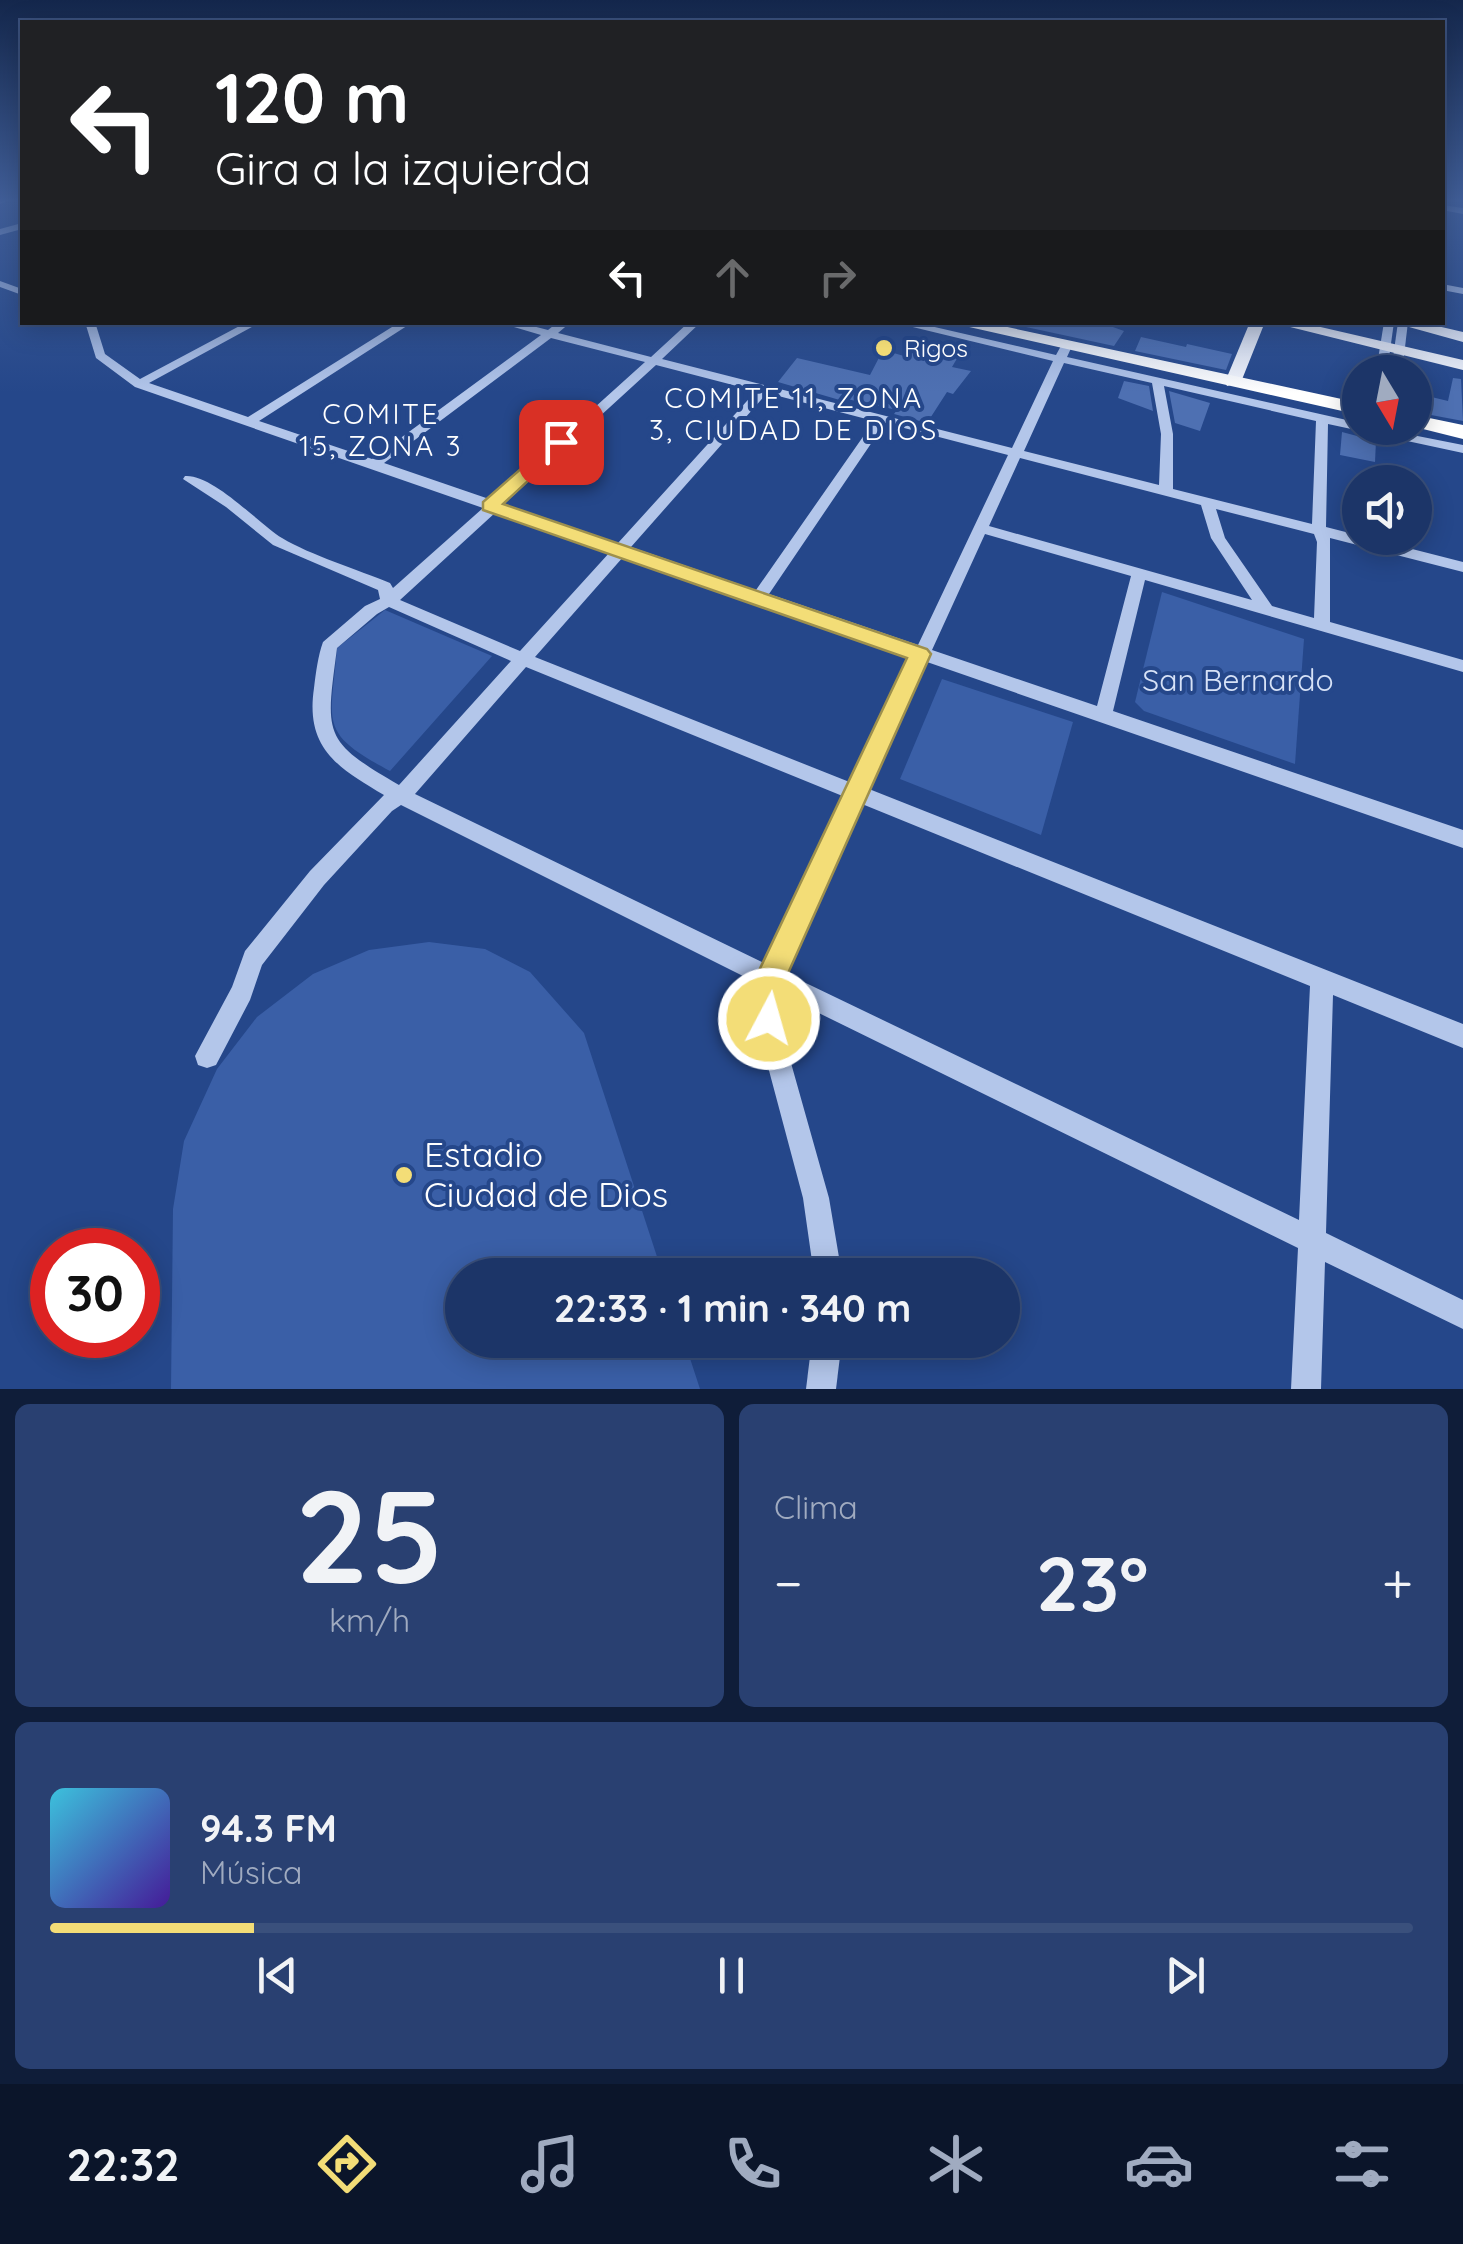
<!DOCTYPE html>
<html lang="es">
<head>
<meta charset="utf-8">
<style>
  :root { --surface:#1c3568; --page:#294071; --text:#f1f3f6; --muted:#a0abc0; --line:#3a507c; --accent:#f3dd77 }
  body { margin:0; font-family:Quicksand,sans-serif; background:var(--page); color:var(--text); height:100vh; display:flex; flex-direction:column; font-size:38px; white-space:nowrap }
  * { box-sizing:border-box; margin:0 }
  p { font-size:32px; color:var(--muted) }
  .icon { flex:none; width:55px; height:55px; fill:none; stroke:currentColor; stroke-width:2; stroke-linecap:round; stroke-linejoin:round }
  .map { position:relative; height:1389px; overflow:hidden }
  .drawer { display:flex; flex-direction:column; gap:15px; padding:15px; background:#0f1d39; flex:1 }
  .drawer>* { flex:none }
  .hud { position:absolute; left:20px; top:20px; width:1425px; height:305px; border-radius:0px; box-shadow:0 5px 25px #0003,0 0 0 2px var(--line); background:#202124; color:#fff; overflow:hidden }
  .needle { width:65px; rotate:170deg }
  .buttons { position:absolute; left:1342px; top:355px; display:grid; gap:20px }
  .buttons a { display:grid; place-items:center; width:90px; height:90px; border-radius:50%; background:var(--surface); box-shadow:0 5px 25px #0003,0 0 0 2px var(--line); font-size:50px }
  .speed { position:absolute; left:30px; top:1228px; display:flex; gap:20px; font-size:50px; font-weight:700; text-align:center }
  .speed>* { display:grid; place-content:center; width:130px; height:130px; border-radius:50%; background:var(--surface); box-shadow:0 5px 25px #0003,0 0 0 2px var(--line); line-height:1 }
  .speed .limit { border:15px solid #d22; background:#fff; color:#111 }
  .pin { position:absolute; display:grid; place-items:center; width:85px; height:85px; color:#fff; margin:-42px; border-radius:20px; box-shadow:0 5px 15px #0006 }
  .me { position:absolute; width:110px; margin:-55px; rotate:6deg; stroke-linejoin:round; filter:drop-shadow(0 0 8px #0008) }
  .turn { display:flex; align-items:center; gap:35px; height:210px; padding:0 30px; font-size:45px }
  .turn .icon { width:130px; height:130px; stroke-width:2.5 }
  .turn b { display:block; font-size:70px; line-height:85px }
  .lanes { display:flex; align-items:center; height:95px; padding:0 30px; background:#0003; justify-content:center; gap:50px; direction:ltr }
  .lanes .off { opacity:.35 }
  .big { font-size:75px; font-weight:800; line-height:1.1 }
  .drawer .tile { flex:1; display:flex; flex-direction:column; justify-content:center; gap:15px; min-width:0; padding:0 35px; border-radius:15px; background:var(--page) }
  .drawer .dial { align-items:center; gap:0 }
  .dial b { font-size:130px; line-height:1 }
  .song { display:flex; align-items:center; gap:30px }
  .cover { width:120px; height:120px; border-radius:15px; background:linear-gradient(135deg,hsl(190 70% 55%),hsl(260 70% 35%)) }
  .played { height:10px; border-radius:5px; background:linear-gradient(90deg,var(--accent) 15%,var(--line) 15%) }
  .keys { display:flex; justify-content:space-around; direction:ltr }
  .heat { display:flex; justify-content:space-between; align-items:center; font-size:55px; direction:ltr }
  .drawer .tiles { flex:1; display:grid; gap:15px; grid-template-columns:1fr 1fr }
  .tile:last-child { grid-column:span 2 }
  .trip { position:absolute; left:445px; top:1258px; width:575px; height:100px; border-radius:50px; background:var(--surface); box-shadow:0 5px 25px #0003,0 0 0 2px var(--line); font-weight:800; line-height:100px; text-align:center }
  .tab-bar { display:flex; height:160px; justify-content:space-around; align-items:center; background:#0b152a; color:var(--muted) }
  .tab-bar .icon { width:70px; height:70px }
  .tab-bar .selected { color:var(--accent) }
  .tab-bar b { font-size:45px; color:var(--text) }
  .map>svg:first-child { display:block }
</style>
</head>
<body>
<div class="map">
<svg width="1463" height="1389" viewBox="0 0 1463 1389">
  <rect width="100%" height="100%" fill="#25478a"/>
  <g fill="#3a5fa7">
    <polygon points="1162,592 1304,639 1295,764 1144,711 1135,702"/>
    <path d="M385,610L492,656L390,771C317,732 331,724 337,648Z"/>
    <polygon points="942,679 1073,722 1041,835 900,779"/>
    <polygon points="429,942 485,949 530,972 584,1033 663,1275 462,1275 462,1340 684,1340 700,1389 171,1389 173,1209 184,1141 217,1069 257,1017 313,974 369,950"/>
  </g>
  <g fill="#4e70b2">
    <polygon points="1027,322 1099,322 1124,331 1114,346 1026,327"/>
    <polygon points="1141,337 1186,347 1187,344 1232,354 1226,370 1135,351"/>
    <polygon points="912,345 959,355 952,367 971,371 953,394 947,392 927,423 894,414 897,410 847,399 843,401 778,382 797,358 870,375 883,350 904,356"/>
    <polygon points="1453,378 1461,379 1463,421 1415,412 1415,393 1448,401"/>
    <polygon points="1124,381 1149,386 1153,411 1118,398"/>
    <polygon points="1169,391 1210,403 1200,431 1175,423"/>
    <polygon points="1342,432 1376,441 1375,462 1340,455"/>
  </g>
  <g fill="none" stroke-linecap="round" stroke-linejoin="round">
    <g fill="#b3c6ea" fill-rule="evenodd">
      <polygon points="0,199 13,199 0,204"/>
      <polygon points="1442,205 1463,208 1463,214 1442,210"/>
      <polygon points="22,223 22,229 0,235 0,229"/>
      <polygon points="0,281 22,289 22,295 0,287"/>
      <polygon points="1442,284 1463,288 1463,294 1442,290"/>
      <path d="M85,322H95L105,354L140,379L247,322H261L149,383L248,417L400,322H413L259,421L372,459L541,335L497,322H517L548,330L558,322H571L558,333L651,357L689,322H701L662,359L1012,448L1053,361L892,322H913L1056,355L1062,344L1066,343L1072,346L1067,357L1360,423V428H1377L1463,445V453L1328,424L1326,527L1463,562V572L1330,538V622L1463,660V672L1145,580L1113,711L1463,830V848L927,662L869,789L1463,1024V1048L1333,995L1326,1233L1463,1300V1329L1325,1262L1321,1389H1291L1298,1248L782,995L791,1063L829,1198L842,1275H814L803,1198L767,1063L759,984L401,805L392,811L324,885L262,965L250,1000L216,1065L207,1068L198,1065L195,1056L232,987L245,951L310,871L384,795C338,768 305,748 314,688C316,672 318,656 323,642L365,606L380,599L378,590L273,545L226,507L183,479L185,476C213,474 258,523 282,538C310,555 359,570 390,583L393,588L483,508L135,387L96,358ZM551,338L645,362L492,500L384,463ZM1064,363L1152,383L1161,434L1159,485L1024,451ZM656,365L756,391L618,543L504,504ZM1164,386L1316,421L1312,524L1173,489V434ZM767,393L874,421L756,590L631,547ZM885,423L1008,455L918,645L769,594ZM1020,458L1201,505L1211,538L1252,600L989,526ZM1216,509L1314,534L1317,542L1314,618L1272,606L1225,538ZM496,512L610,552L520,651L400,600ZM985,534L1131,576L1097,706L932,650ZM624,556L912,657L852,783L535,657ZM389,607L511,661L399,785C321,740 326,734 337,648L377,614ZM526,667L845,797L766,964L415,794ZM862,804L1310,986L1299,1220L785,973Z"/>
      <polygon points="1384,322 1394,322 1387,372 1376,372"/>
      <polygon points="1398,322 1408,322 1402,372 1391,372"/>
      <polygon points="812,1340 842,1340 836,1389 806,1389"/>
    </g>
    <g fill="#f6f8fe" fill-rule="evenodd">
      <polygon points="1250,322 1265,322 1241,382 1227,386 1225,382"/>
      <polygon points="1270,322 1299,322 1463,360 1463,370"/>
      <polygon points="1391,322 1420,322 1463,332 1463,342"/>
    </g>
    <g fill="#fff" fill-rule="evenodd">
      <polygon points="947,322 984,322 1360,403 1360,415"/>
      <polygon points="1415,415 1463,425 1463,439 1415,427"/>
    </g>
  </g>
  <linearGradient id="sky" x2="0" y2="1"><stop stop-color="#14274c"/><stop offset="0.51" stop-color="#405e98"/><stop offset="1" stop-color="#405e98" stop-opacity="0"/></linearGradient>
  <rect width="1463" height="393" fill="url(#sky)"/>
  <polygon fill="#f3dd77" stroke="#9e904d" stroke-width="2.5" points="555,439 570,442 503,504 927,649 931,654 785,980 784,1019 780,1030 769,1034 758,1030 754,1019 755,979 907,658 483,510 483,502"/>
  <g fill="#f3dd77" stroke="#25478a" stroke-width="4">
    <circle cx="884" cy="348" r="10"/>
    <circle cx="404" cy="1175" r="10"/>
  </g>
  <g text-anchor="middle" stroke-width="8" stroke-linejoin="round" paint-order="stroke">
    <g font-size="25" fill="#fff" stroke="#25478a" text-anchor="start">
      <text x="904" y="357">Rigos</text>
    </g>
    <g font-size="28" letter-spacing="2.5" fill="#fff" stroke="#25478a">
      <text x="794" y="408">COMITE 11, ZONA<tspan x="794" dy="32">3, CIUDAD DE DIOS</tspan></text>
      <text x="381" y="424">COMITE<tspan x="381" dy="32">15, ZONA 3</tspan></text>
    </g>
    <g font-size="30" fill="#d7e2f7" stroke="#25478a">
      <text x="1238" y="691">San Bernardo</text>
    </g>
    <g font-size="35" fill="#fff" stroke="#25478a" text-anchor="start">
      <text x="424" y="1167">Estadio<tspan x="424" dy="40">Ciudad de Dios</tspan></text>
    </g>
  </g>
</svg>
<div class="buttons">
<a><svg class="needle" viewBox="-14 -14 28 28"><path d="M0-13l5 13h-10z" fill="#e53935"/><path d="M0 13l5-13h-10z" fill="#a0abc0"/></svg></a>
<a><svg class="icon" aria-label="sound" viewBox="0 0 24 24"><path d="M4 9h4l5-4v14l-5-4H4zM17 9q2 3 0 6"/></svg></a>
</div>
<div class="speed"><div class="limit">30</div></div>
<div class="pin" style="left:561px;top:442px;background:#d93025"><svg class="icon" aria-label="arrive" viewBox="0 0 24 24"><path d="M6 21V4h12l-3 4 3 4H6"/></svg></div>
<svg class="me" style="left:769px;top:1019px" viewBox="-20 -20 40 40"><circle r="17" fill="#f3dd77" stroke="#fff" stroke-width="3"/><path d="M0-11L8 9 0 5-8 9z" fill="#fff"/></svg>
<div class="trip">22:33 · 1 min · 340 m</div>
<div class="hud">
<div class="turn"><svg class="icon" aria-label="left" viewBox="0 0 24 24"><path d="M17 20v-9H6M10 6l-5 5 5 5"/></svg><div><b>120 m</b>Gira a la izquierda</div></div>
<div class="lanes"><svg class="icon" aria-label="left" viewBox="0 0 24 24"><path d="M17 20v-9H6M10 6l-5 5 5 5"/></svg><svg class="icon off" aria-label="ahead" viewBox="0 0 24 24"><path d="M12 20V5M6 11l6-6 6 6"/></svg><svg class="icon off" aria-label="right" viewBox="0 0 24 24"><path d="M7 20v-9h11M14 6l5 5-5 5"/></svg></div>
</div>
</div>
<section class="drawer">
<div class="tiles">
<div class="tile dial"><b>25</b><p>km/h</p></div>
<div class="tile"><p>Clima</p>
<div class="heat"><a>−</a><b class="big">23°</b><a>+</a></div>
</div>
<div class="tile">
<div class="song"><i class="cover"></i><div><b>94.3 FM</b><p>Música</p></div></div>
<div class="played"></div>
<div class="keys"><svg class="icon" aria-label="previous" viewBox="0 0 24 24"><path d="M18 5L8 12l10 7zM5 5v14"/></svg><svg class="icon" aria-label="pause" viewBox="0 0 24 24"><path d="M8 5v14M16 5v14"/></svg><svg class="icon" aria-label="next" viewBox="0 0 24 24"><path d="M6 5l10 7-10 7zM19 5v14"/></svg></div>
</div>
</div>
</section>
<nav class="tab-bar">
<b>22:32</b>
<svg class="icon selected" aria-label="directions" viewBox="0 0 24 24"><path d="M12 3l9 9-9 9-9-9zM9 14v-3h6M13 9l2 2-2 2"/></svg>
<svg class="icon" aria-label="music" viewBox="0 0 24 24"><path d="M9 18V5l10-2v13"/><circle cx="6" cy="18" r="3"/><circle cx="16" cy="16" r="3"/></svg>
<svg class="icon" aria-label="phone" viewBox="0 0 24 24"><path d="M5 4h4l2 5-3 2q2 4 5 5l2-3 5 2v4C11 20 4 13 5 4z"/></svg>
<svg class="icon" aria-label="climate" viewBox="0 0 24 24"><path d="M12 3v18M4 7l16 10M4 17L20 7"/></svg>
<svg class="icon" aria-label="car" viewBox="0 0 24 24"><path d="M5 17H2v-5l4-1 3-4h7l3 4 3 1v5h-3M9 17h6M6 11h13"/><circle cx="7" cy="17" r="2"/><circle cx="17" cy="17" r="2"/></svg>
<svg class="icon" aria-label="filters" viewBox="0 0 24 24"><path d="M4 7h16M4 17h16"/><circle cx="9" cy="7" r="2"/><circle cx="15" cy="17" r="2"/></svg>
</nav>
</body>
</html>
